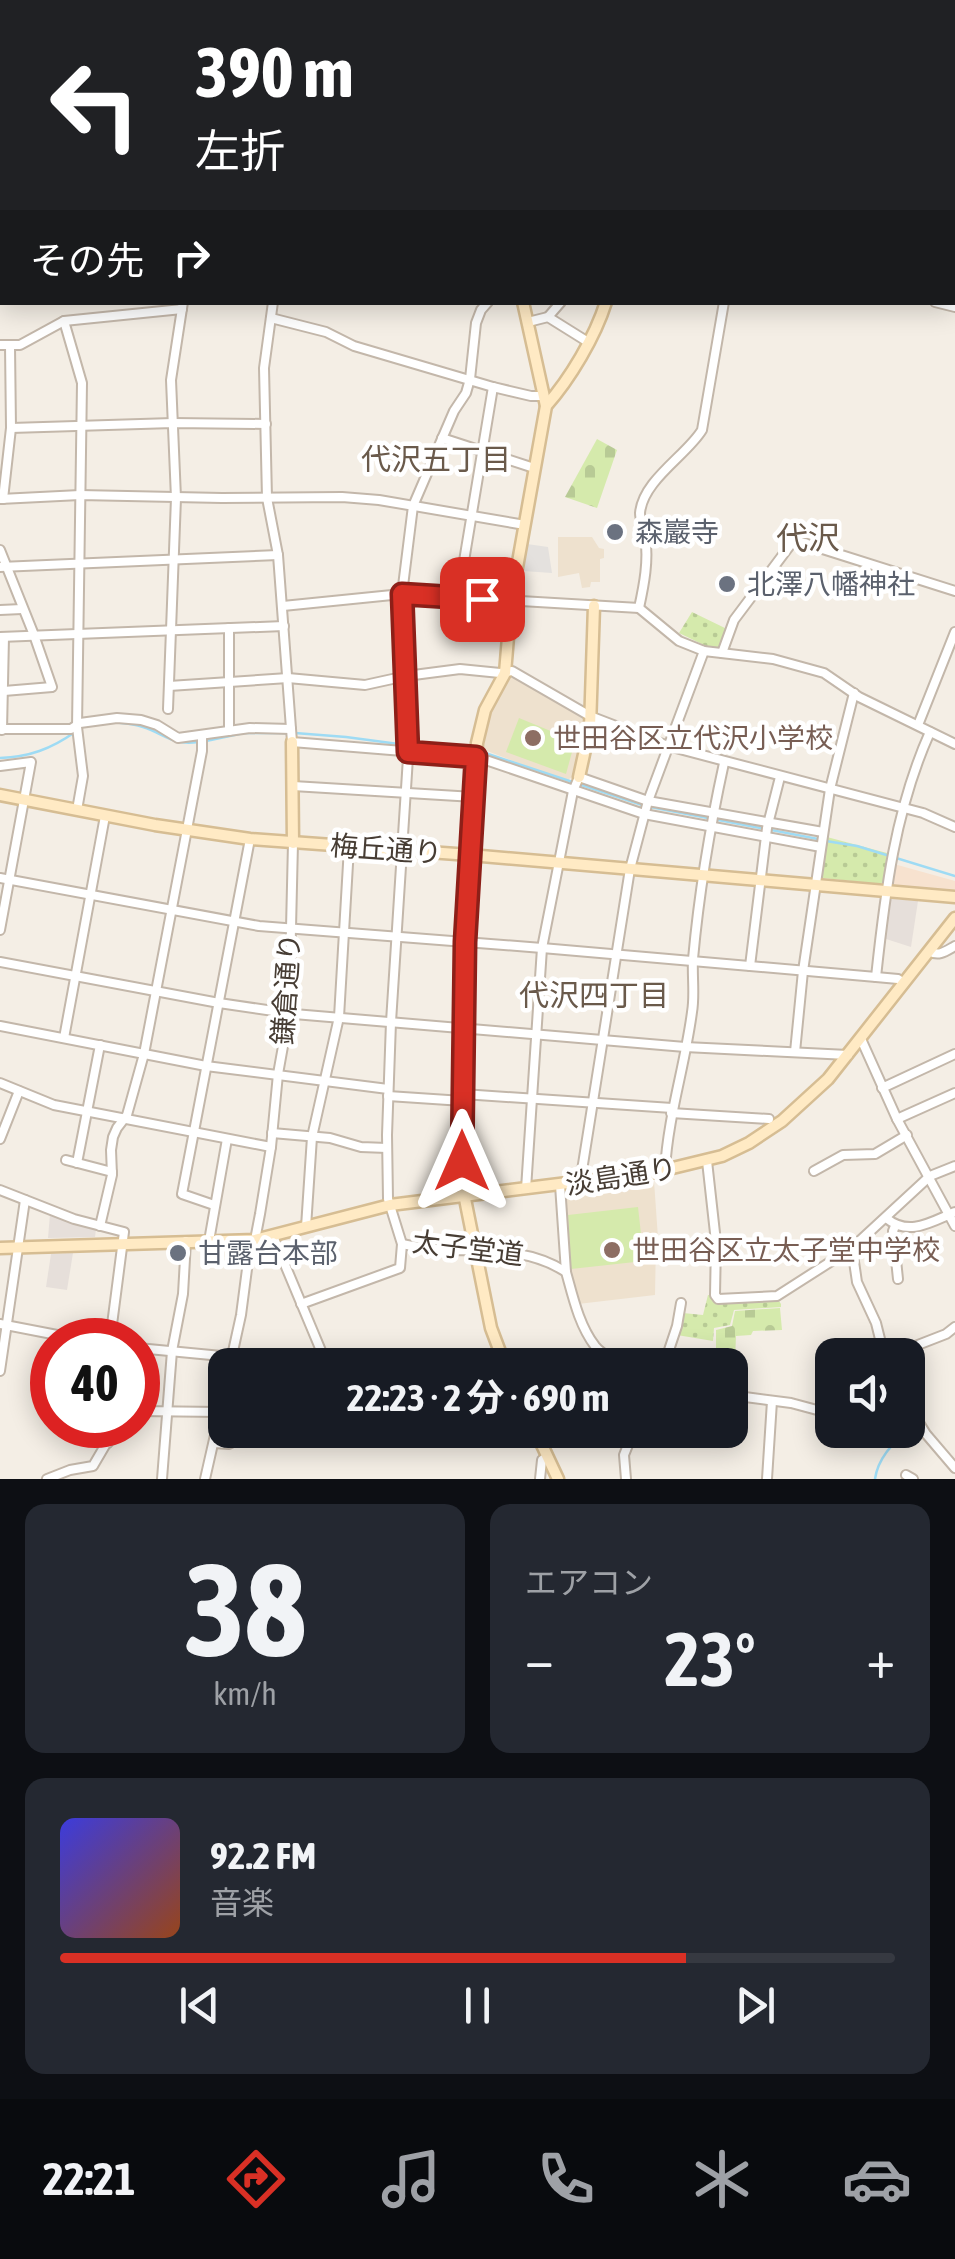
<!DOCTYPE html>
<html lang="ja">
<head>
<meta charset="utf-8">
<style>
  :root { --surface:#171b24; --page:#242831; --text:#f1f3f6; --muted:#9ea1a6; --line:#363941; --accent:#d93025 }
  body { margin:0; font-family:"Asap Condensed","Noto Sans JP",sans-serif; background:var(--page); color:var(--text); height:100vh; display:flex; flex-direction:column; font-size:38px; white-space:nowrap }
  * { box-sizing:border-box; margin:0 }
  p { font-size:32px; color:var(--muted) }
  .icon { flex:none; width:55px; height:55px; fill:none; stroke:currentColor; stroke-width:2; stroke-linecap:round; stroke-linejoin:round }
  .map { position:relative; height:1479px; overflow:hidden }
  .sheet { display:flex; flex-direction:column; gap:25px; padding:25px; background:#0d0f14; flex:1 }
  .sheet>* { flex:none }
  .top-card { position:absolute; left:0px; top:0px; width:955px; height:305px; box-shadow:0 5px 25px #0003; background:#202124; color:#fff; overflow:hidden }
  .fabs { position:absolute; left:815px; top:1338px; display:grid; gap:20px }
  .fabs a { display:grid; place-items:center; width:110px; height:110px; border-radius:20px; background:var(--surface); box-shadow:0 5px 25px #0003; font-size:50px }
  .speed { position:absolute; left:30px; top:1318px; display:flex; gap:20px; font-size:50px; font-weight:700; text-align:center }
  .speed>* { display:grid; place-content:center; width:130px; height:130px; border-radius:50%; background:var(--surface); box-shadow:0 5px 25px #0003; line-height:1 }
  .speed .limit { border:15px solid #d22; background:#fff; color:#111 }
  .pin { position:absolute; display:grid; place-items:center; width:85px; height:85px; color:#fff; margin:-42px; border-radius:20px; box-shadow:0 5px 15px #0006 }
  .me { position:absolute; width:110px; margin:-55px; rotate:0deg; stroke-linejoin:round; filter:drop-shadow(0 0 8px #0008) }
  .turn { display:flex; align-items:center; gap:35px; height:210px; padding:0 30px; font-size:45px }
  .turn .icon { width:130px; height:130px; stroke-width:2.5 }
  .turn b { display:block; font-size:70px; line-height:85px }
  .then { display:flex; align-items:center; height:95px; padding:0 30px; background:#0003; gap:20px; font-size:38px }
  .big { font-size:75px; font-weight:700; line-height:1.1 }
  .sheet .widget { flex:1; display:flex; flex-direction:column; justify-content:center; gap:15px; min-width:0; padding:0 35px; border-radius:20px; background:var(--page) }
  .sheet .dial { align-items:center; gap:0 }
  .dial b { font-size:130px; line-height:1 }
  .song { display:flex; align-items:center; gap:30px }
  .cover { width:120px; height:120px; border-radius:15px; background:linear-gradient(135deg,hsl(240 70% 55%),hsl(20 70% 35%)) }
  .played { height:10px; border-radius:5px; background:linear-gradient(90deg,var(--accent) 75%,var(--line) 75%) }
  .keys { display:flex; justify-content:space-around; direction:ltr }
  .heat { display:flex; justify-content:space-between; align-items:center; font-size:55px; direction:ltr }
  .sheet .tiles { flex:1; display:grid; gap:25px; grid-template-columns:1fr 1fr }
  .widget:last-child { grid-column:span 2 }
  .trip { position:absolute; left:208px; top:1348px; width:540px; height:100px; border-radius:20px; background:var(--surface); box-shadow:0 5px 25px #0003; font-weight:700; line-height:100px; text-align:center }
  .menu { display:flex; height:160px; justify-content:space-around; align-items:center; background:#090b0e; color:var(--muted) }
  .menu .icon { width:70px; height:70px }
  .menu .current { color:var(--accent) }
  .menu b { font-size:45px; color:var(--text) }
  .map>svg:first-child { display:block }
</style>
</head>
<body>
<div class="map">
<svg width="955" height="1479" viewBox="0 0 955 1479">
  <defs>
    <pattern id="cemetery-stones" width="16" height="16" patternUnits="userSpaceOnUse" patternTransform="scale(2.5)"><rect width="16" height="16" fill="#d5eaac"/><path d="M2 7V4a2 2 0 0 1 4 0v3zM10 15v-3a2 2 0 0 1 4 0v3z" fill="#b8ca95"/></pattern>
    <pattern id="park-dots" width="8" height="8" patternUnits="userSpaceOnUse" patternTransform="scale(2.5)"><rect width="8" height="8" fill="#d5eaac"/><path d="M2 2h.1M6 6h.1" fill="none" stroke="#b8ca95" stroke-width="1.8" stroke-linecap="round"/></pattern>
  </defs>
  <rect width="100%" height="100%" fill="#f4eee5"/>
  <polygon fill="#f7e2cf" points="894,864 955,881 955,892 893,887 891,885"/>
  <g fill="#e6dfda">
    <polygon points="892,899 918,901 911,947 883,938 887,903"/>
    <polygon points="50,1214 96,1229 95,1237 48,1238"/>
    <polygon points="73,1253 67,1290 46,1287 51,1254"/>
  </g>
  <g fill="#eee1ce">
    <polygon points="558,537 592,537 599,548 604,549 604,558 600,559 600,582 591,582 590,587 582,588 579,573 558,577"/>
    <polygon points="513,676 583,717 586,721 572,779 570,778 568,782 482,749 489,713 510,677"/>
    <polygon points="654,1181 658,1238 656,1242 655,1295 578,1304 569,1272 565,1192"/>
  </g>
  <g fill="url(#cemetery-stones)">
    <polygon points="597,439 617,450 597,508 565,497"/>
    <polygon points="780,1308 782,1330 753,1331 751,1335 736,1336 735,1361 739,1362 738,1383 730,1383 730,1365 716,1365 716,1330 732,1326 735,1311"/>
  </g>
  <g fill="url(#park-dots)">
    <polygon points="692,612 729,630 721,646 717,649 708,647 679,633"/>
    <polygon points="827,837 887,853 883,882 880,884 823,878 820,875"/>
    <polygon points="708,1295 777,1298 781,1304 781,1307 734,1310 730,1325 714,1328 713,1341 677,1335 683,1313 703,1315"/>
  </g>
  <g fill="#d5eaac">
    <polygon points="519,718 575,741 566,774 506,752"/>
    <polygon points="638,1207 644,1261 571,1269 568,1215"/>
  </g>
  <polygon fill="#e4e1de" points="527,544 548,547 552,573 523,571"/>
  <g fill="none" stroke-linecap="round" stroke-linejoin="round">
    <g stroke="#9edbf4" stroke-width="2.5">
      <path d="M110,722C122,723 132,723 143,727C165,734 173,746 198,742"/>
      <polyline points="295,733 346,737 406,745"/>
      <polyline points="206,741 244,733 287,733"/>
      <polyline points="414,746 471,750"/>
      <polyline points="479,751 642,805"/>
      <path d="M0,758C29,757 51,749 75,732"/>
      <polyline points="650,807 818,839"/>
      <polyline points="826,841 857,846 955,876"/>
      <path d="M875,1479C878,1457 896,1439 914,1426"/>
    </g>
    <g stroke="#c3b7aa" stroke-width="12">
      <g id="street">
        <polyline points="161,0 163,2"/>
        <polyline points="431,0 433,2"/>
        <polyline points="568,0 575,2"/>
        <polyline points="138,2 139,0"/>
        <polyline points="205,2 206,0"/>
        <polyline points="240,2 242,0"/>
        <polyline points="369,2 371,0"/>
        <polyline points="529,2 529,0"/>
        <polyline points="553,2 554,0"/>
        <polyline points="671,2 672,0"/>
        <polyline points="828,2 829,0"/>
        <polyline points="952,126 955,123"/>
        <polyline points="0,172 2,172"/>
        <polyline points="952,192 955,192"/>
        <polyline points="0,251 2,251"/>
        <polyline points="0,283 2,283"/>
        <polyline points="273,302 264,368 267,498 278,555 292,742 477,757 644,814 821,847"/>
        <polyline points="935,302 955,307"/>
        <polyline points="548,317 561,302"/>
        <polyline points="271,318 326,332 354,346 493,387 531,396 543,396"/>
        <polyline points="64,321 82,383 77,727 83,776 77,810"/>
        <polyline points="528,322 548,317 588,342"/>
        <polyline points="0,345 20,345 64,321 182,309"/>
        <polyline points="11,428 173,423 266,424"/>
        <polyline points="442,438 534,468"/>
        <polyline points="0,499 80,495 222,498 342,497 379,500 525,525"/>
        <polyline points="3,499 11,428 10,346"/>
        <polyline points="0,550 34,635 52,687 4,691"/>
        <polyline points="0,567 278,555"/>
        <polyline points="458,597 493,387"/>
        <path d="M283,606L402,594L639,608C644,585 649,560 645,536C644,529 640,520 640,513C643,480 687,455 702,430L724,302"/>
        <polyline points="639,608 679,641 704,651 773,659 824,673 859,697 955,744"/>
        <polyline points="0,610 22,609"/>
        <polyline points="0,637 284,626"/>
        <polyline points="722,653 734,620 794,540 955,591"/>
        <polyline points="169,686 288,678 365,685 406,676 460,669 500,673 512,671 590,716 668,746 923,813 955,827"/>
        <polyline points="168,709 176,498 171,380 183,302"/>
        <polyline points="918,725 955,632"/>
        <polyline points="0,729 71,729 80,723 117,718 141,720 157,725 178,738 250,728 291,729"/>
        <polyline points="2,730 4,637"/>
        <polyline points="229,731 229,628"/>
        <polyline points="0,766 31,762 0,930"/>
        <polyline points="293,786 474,797"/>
        <polyline points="0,878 259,926 542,948 876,977 898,979 904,983"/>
        <path d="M929,951C939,957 946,951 955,946"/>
        <polyline points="0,962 219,1003 294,1014 685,1047 848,1055"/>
        <polyline points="750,966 767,828 780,777"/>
        <path d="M876,977C885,893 895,810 930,732"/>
        <polyline points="0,1026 206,1066 388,1089"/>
        <polyline points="64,1038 105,816"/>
        <polyline points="861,1039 897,1119 955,1226"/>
        <polyline points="795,1052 803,971 830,789 854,693"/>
        <polyline points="0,1083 54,1105 271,1147"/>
        <polyline points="882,1088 955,1054"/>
        <polyline points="463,1094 672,1108"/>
        <polyline points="388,1096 463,1101"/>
        <polyline points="671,1113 769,1119"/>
        <polyline points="897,1119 955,1093"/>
        <polyline points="272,1133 330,1138 361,1147 387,1148"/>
        <polyline points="0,1139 19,1091"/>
        <polyline points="66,1160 112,1172"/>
        <polyline points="707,1161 716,1242 715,1295 718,1299 777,1296 852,1248 930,1176 955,1166"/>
        <polyline points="77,1163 100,1045"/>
        <path d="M665,1170C668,1116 685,1066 692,1012C695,995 692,977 693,959C699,893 710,827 724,763"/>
        <polyline points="814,1171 843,1155 875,1154 907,1135"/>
        <polyline points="580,1183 630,869 648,801 704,651"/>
        <polyline points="560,1185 566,1272"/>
        <polyline points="526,1189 542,948 573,791 579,777 648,801 823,832"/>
        <polyline points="0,1190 74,1219 124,1232 110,1340"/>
        <polyline points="214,1205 182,1194 250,839"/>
        <path d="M886,1218C909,1237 931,1222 955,1212"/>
        <polyline points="100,1226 112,1175 111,1150 113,1137 117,1128 127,1115 144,1054 202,751 202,736"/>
        <polyline points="895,1226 893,1231 898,1279"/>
        <polyline points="306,1227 312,1137 339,1017 349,847"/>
        <polyline points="273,1236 327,1365"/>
        <polyline points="209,1241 227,1139"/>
        <path d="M402,1244C418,1247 434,1250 450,1250C491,1251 531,1249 566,1272C573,1297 579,1325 595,1346C603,1356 618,1361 630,1365"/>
        <polyline points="852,1248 857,1282 876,1323 884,1355"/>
        <polyline points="301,1304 400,1268 402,1244 388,1199 387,1135 391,1022 409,742 402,594 413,506 454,411 466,393 470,379 476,323 481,310 488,302"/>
        <polyline points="0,1324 83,1340"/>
        <polyline points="138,1348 232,1357"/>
        <polyline points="892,1355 946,1334 955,1327"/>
        <polyline points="230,1365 241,1315 250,1246 255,1240 260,1214 271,1147 278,1074 289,1013 293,843"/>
        <polyline points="664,1365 677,1326 681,1303"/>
        <polyline points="0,1371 25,1200"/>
        <polyline points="730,1395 791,1403 832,1414"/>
        <polyline points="908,1405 926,1434 955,1468"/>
        <polyline points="138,1411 220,1412"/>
        <polyline points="72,1425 70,1435 108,1443"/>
        <polyline points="214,1443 229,1444 257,1430"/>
        <polyline points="906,1475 913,1479"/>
        <polyline points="47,1479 70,1470 93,1466 117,1425"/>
        <polyline points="162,1479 172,1351 183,1294 186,1241"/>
        <polyline points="205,1479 225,1391"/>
        <polyline points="540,1479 542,1460 547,1457"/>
        <polyline points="626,1479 624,1455 634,1430"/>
        <polyline points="767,1479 772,1401"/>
      </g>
    </g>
    <g stroke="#d6bd93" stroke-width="15">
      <g id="secondary">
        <polyline points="730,2 732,0"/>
        <polyline points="523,302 546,406"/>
        <polyline points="292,742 293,843"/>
        <polyline points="579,777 590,727 594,606"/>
        <polyline points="0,795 155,825 250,839 470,855 955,897"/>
        <polyline points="0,1248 255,1240 390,1205 656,1172 722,1156 749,1143 782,1121 828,1079 955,918"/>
        <path d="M505,1365L491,1328L462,1184L465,942L477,743L485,710L505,673L511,601L546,406C570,379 595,337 606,302"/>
        <polyline points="535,1430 558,1479"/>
      </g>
    </g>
    <use href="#street" stroke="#fff" stroke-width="8"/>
    <use href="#secondary" stroke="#ffeac4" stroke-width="10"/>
    <g stroke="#969696" stroke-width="2.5" stroke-dasharray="12 12" stroke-linecap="butt">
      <polyline points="681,0 691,2"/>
      <polyline points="952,78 955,79"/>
    </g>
  </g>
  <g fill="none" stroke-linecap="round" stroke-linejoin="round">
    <g stroke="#8d1f18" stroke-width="25">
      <polyline id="route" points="462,1161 465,942 476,757 408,752 402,594 482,599"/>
    </g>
    <use href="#route" stroke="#d93025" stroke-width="18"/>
  </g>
  <g fill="#6b7280" stroke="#fff" stroke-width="4">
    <circle cx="615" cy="532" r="10"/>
    <circle cx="727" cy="584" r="10"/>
    <circle cx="178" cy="1253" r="10"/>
  </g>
  <g fill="#8d6e63" stroke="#fff" stroke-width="4">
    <circle cx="533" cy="738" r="10"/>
    <circle cx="612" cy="1250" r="10"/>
  </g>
  <g text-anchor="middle" stroke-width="9" stroke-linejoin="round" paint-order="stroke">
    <g font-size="28" fill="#5b616d" stroke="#fff" text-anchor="start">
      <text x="635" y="542">森巖寺</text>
      <text x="747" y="594">北澤八幡神社</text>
      <text x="198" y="1263">甘露台本部</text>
    </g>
    <g font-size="28" fill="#785e54" stroke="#fff" text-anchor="start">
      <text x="553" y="748">世田谷区立代沢小学校</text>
      <text x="632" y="1260">世田谷区立太子堂中学校</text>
    </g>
    <g font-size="28" fill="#473d34" stroke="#fff">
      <text transform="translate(386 849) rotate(4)" y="10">梅丘通り</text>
      <text transform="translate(286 989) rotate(-86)" y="10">鎌倉通り</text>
      <text transform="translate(621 1176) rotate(-9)" y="10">淡島通り</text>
      <text transform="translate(468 1248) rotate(7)" y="10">太子堂道</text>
    </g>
    <g font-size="30" fill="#6a5a4b" stroke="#fff">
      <text x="436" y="470">代沢五丁目</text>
      <text x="594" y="1006">代沢四丁目</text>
    </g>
    <g font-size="32" fill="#6a5a4b" stroke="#fff">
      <text x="808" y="549">代沢</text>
    </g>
  </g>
</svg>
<div class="fabs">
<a><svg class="icon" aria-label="sound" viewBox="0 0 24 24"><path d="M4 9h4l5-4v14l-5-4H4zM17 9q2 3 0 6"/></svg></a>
</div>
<div class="speed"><div class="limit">40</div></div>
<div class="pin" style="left:482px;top:599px;background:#d93025"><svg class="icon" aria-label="arrive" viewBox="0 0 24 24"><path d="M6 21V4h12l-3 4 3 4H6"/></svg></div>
<svg class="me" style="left:462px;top:1161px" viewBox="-20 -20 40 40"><path d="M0-17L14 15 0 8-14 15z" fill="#d93025" stroke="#fff" stroke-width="4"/></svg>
<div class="trip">22:23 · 2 分 · 690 m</div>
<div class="top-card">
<div class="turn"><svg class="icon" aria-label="left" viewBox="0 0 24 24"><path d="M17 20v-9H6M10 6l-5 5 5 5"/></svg><div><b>390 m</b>左折</div></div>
<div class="then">その先<svg class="icon" aria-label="right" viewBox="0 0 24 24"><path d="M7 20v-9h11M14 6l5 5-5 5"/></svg></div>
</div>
</div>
<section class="sheet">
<div class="tiles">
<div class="widget dial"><b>38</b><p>km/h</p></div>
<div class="widget"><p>エアコン</p>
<div class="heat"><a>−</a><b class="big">23°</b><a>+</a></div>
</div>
<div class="widget">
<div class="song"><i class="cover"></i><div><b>92.2 FM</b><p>音楽</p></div></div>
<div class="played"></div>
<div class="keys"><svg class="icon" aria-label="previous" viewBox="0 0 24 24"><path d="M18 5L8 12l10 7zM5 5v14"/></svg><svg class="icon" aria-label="pause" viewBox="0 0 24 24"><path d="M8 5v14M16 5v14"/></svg><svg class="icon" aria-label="next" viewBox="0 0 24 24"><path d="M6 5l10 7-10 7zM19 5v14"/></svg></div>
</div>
</div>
</section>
<nav class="menu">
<b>22:21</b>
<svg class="icon current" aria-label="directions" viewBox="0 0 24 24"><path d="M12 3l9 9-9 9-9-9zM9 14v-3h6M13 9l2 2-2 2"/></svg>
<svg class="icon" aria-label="music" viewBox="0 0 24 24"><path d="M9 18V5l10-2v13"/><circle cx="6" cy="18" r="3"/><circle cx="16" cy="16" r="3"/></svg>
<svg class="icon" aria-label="phone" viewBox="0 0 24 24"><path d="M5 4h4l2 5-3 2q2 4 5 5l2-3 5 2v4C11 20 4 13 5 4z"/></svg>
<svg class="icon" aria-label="climate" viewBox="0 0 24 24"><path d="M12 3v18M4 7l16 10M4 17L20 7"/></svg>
<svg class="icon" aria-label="car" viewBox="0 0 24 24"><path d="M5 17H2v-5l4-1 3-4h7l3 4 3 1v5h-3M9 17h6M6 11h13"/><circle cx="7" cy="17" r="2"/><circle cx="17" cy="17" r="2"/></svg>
</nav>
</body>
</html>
